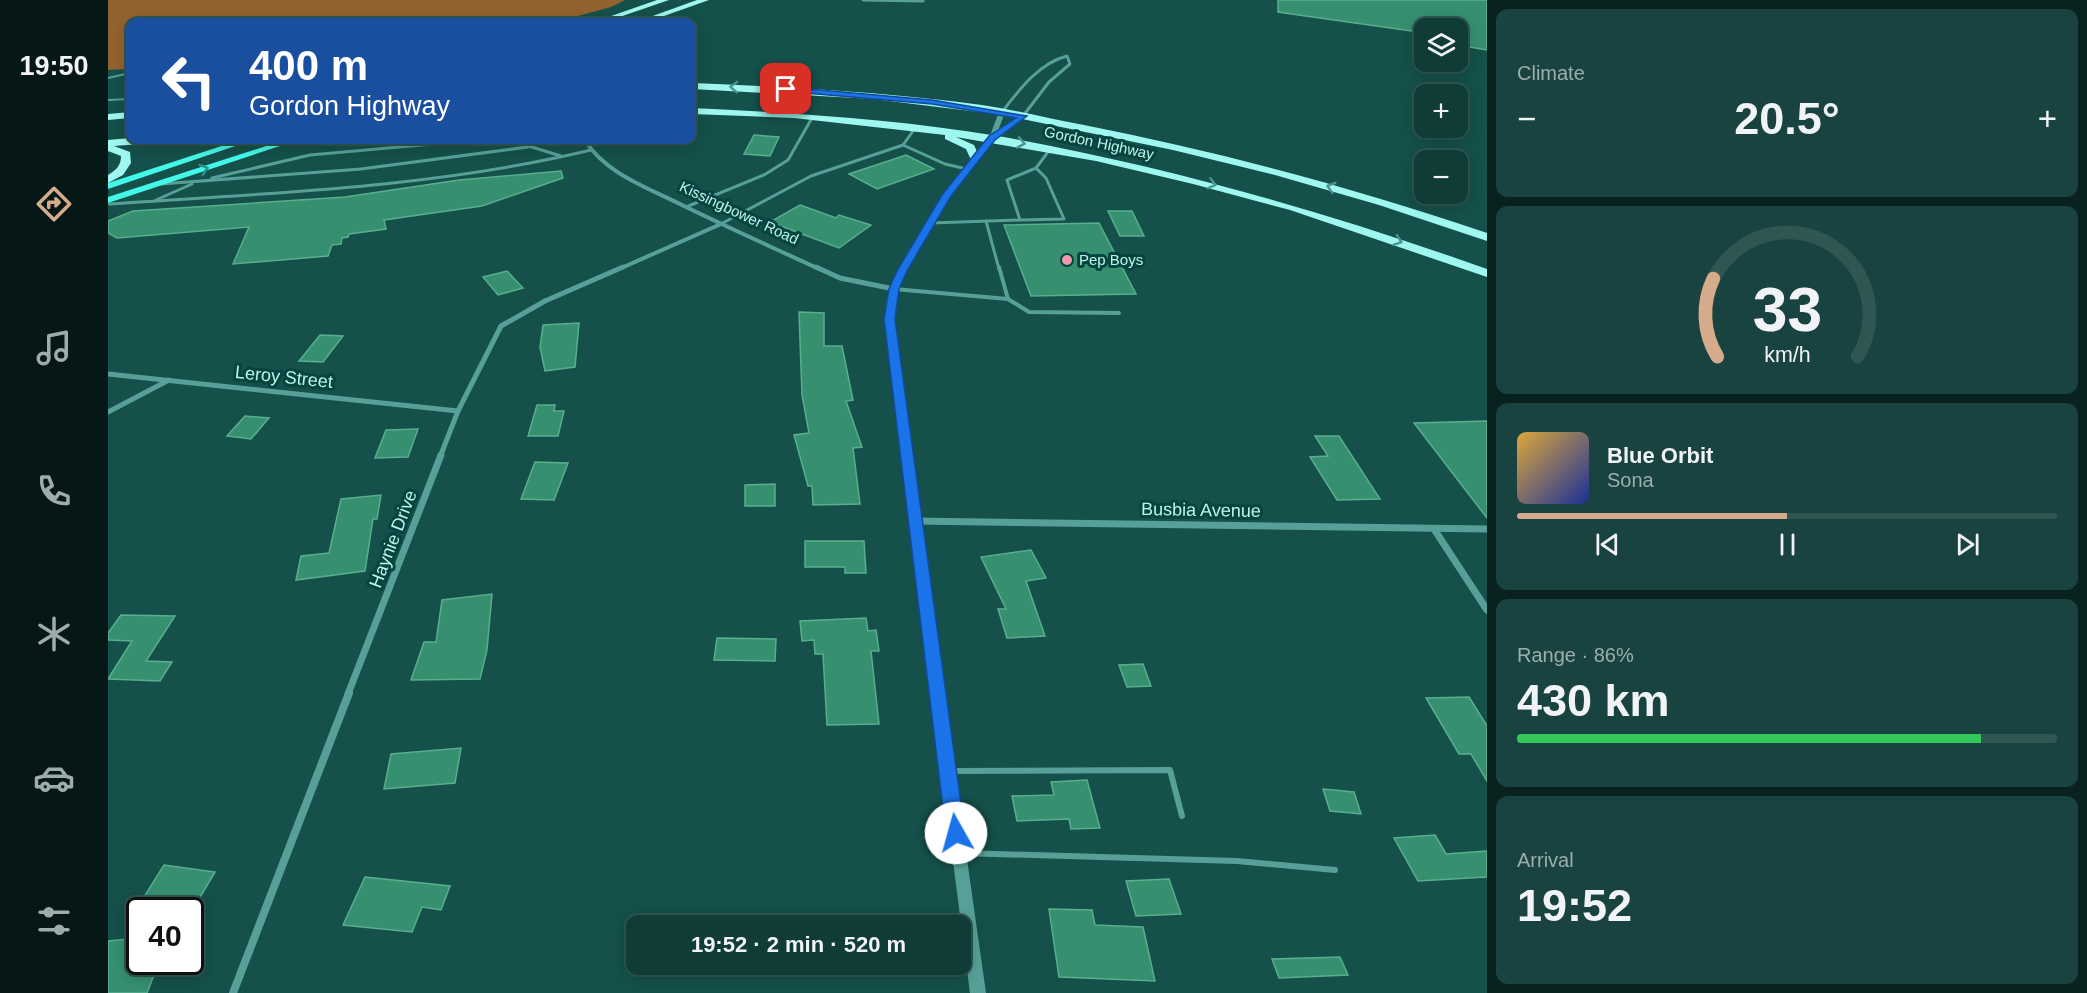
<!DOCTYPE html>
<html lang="en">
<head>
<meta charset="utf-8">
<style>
  :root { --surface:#103c38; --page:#194340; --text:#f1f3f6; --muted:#9cadae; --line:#305653; --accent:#d6ab8b }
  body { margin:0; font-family:Helvetica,sans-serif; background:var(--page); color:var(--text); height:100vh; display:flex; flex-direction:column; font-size:22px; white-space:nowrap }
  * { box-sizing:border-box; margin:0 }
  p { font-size:20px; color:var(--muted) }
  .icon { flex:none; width:33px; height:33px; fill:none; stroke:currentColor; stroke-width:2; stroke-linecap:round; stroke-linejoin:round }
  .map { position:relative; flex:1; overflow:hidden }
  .sheet { display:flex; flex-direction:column; gap:9px; padding:9px; background:#09211f; width:600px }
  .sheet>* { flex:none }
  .top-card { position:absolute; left:18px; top:18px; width:570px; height:126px; border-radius:12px; box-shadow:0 3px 15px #0003,0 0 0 2px var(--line); background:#1a4fa0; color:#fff; overflow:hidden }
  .fabs { position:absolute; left:1306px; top:18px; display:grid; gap:12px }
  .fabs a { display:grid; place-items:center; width:54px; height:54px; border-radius:12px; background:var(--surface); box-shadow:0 3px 15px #0003,0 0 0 2px var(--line); font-size:30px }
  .speed { position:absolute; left:18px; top:897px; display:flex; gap:12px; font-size:30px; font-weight:700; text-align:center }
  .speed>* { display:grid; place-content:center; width:78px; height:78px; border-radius:50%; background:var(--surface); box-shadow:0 3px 15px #0003,0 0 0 2px var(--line); line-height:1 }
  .speed .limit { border:3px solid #111; border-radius:9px; background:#fff; color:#111 }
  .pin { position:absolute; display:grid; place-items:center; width:51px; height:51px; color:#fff; margin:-26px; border-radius:12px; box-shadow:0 3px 9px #0006 }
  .me { position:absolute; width:66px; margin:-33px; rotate:353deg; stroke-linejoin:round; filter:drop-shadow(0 0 4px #0008) }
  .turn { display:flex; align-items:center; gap:21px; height:126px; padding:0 24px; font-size:27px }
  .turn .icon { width:78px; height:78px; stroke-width:2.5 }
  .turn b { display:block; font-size:42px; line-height:51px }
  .big { font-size:45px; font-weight:800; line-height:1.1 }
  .sheet .widget { flex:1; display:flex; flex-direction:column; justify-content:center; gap:9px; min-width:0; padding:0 21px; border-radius:12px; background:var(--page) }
  .sheet .dial { align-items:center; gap:0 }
  .dial svg { height:156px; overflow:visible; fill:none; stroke:var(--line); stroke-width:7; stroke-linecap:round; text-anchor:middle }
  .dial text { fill:var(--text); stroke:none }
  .song { display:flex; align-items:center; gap:18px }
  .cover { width:72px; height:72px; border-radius:9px; background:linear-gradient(135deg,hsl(40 70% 55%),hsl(230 70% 35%)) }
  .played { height:6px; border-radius:3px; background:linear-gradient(90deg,var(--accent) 50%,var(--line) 50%) }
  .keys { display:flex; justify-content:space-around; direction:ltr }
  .heat { display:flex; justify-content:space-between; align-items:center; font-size:33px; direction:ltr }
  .charge { height:9px; border-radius:4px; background:linear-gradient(90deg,#34c759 86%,var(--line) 0) }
  .trip { position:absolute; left:518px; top:915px; width:345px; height:60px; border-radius:12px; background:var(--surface); box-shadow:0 3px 15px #0003,0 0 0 2px var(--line); font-weight:800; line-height:60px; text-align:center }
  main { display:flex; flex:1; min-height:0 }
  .dock { display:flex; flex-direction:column; width:108px; justify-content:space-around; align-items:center; background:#061816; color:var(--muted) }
  .dock .icon { width:42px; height:42px }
  .dock .on { color:var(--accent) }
  .dock b { font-size:27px; color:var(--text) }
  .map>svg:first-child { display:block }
</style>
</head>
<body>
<main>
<nav class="dock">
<b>19:50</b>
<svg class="icon on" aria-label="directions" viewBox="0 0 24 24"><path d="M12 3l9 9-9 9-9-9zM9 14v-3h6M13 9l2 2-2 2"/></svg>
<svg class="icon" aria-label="music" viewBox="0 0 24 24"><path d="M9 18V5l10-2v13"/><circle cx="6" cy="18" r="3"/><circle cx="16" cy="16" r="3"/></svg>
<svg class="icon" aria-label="phone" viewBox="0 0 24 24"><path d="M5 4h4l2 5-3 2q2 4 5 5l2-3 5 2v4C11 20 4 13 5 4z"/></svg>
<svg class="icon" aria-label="climate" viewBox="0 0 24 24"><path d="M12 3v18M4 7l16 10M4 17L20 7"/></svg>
<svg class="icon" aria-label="car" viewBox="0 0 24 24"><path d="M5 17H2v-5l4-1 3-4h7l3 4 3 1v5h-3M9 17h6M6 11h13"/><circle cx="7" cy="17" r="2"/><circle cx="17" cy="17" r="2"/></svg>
<svg class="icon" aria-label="filters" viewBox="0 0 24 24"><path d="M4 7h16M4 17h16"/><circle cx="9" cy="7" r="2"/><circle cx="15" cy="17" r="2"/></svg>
</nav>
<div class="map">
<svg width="1379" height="993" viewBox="0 0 1379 993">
  <rect width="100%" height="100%" fill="#15504a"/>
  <polygon fill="#92632e" points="0,0 517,0 503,7 448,22 22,22 22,69 0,70"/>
  <g fill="#369070" stroke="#58af8e" stroke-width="1.5">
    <polygon points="1170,0 1379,0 1379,50 1350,45 1350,28 1317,28 1317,33 1170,12"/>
    <polygon points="646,135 671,137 662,156 636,154"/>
    <polygon points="798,155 826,169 769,189 741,174"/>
    <polygon points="453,171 455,178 374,206 276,220 278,229 241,234 240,237 234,238 233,244 224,245 220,256 125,264 141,227 9,238 0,233 0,221 25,211 237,197 351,180"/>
    <polygon points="692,205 728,218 731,215 763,225 731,248 662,222"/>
    <polygon points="1000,211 1024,211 1036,236 1012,236"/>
    <polygon points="991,223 1028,294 923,296 896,225"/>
    <polygon points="399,271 415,288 390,295 375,277"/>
    <polygon points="691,312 716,313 716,346 734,346 745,400 738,401 754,447 745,448 752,504 705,505 704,486 700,486 686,435 701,433 694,395"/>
    <polygon points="471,323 467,367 437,371 432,347 435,325"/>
    <polygon points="212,335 235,336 215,362 191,361"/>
    <polygon points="429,405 447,405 446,411 456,411 450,436 420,436"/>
    <polygon points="137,416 161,418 143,439 119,436"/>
    <polygon points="1379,421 1379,518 1306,423"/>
    <polygon points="310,429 300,457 267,458 278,430"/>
    <polygon points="1207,436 1231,436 1272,499 1229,500 1202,457 1220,456"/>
    <polygon points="427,462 460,463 446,500 413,499"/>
    <polygon points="667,484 667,506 637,506 637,485"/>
    <polygon points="273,495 269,519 265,519 257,571 188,580 193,556 221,553 233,499"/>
    <polygon points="697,541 756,541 758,573 737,573 737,567 697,567"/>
    <polygon points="923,550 938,578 918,581 937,636 899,638 890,609 898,609 873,557"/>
    <polygon points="384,594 379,650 372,679 303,680 316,642 328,642 334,600"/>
    <polygon points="13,615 67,616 38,661 64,662 52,681 0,679 24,641 0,640 0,633"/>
    <polygon points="758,618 760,631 768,630 771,651 763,651 771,724 719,725 715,654 707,654 706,640 694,641 692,621"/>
    <polygon points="609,638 668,639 667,661 606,660"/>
    <polygon points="1035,664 1043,686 1019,687 1011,665"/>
    <polygon points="1361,697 1379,726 1379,781 1363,754 1351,754 1318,698"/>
    <polygon points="353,748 347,783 276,789 283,754"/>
    <polygon points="979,780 992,828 963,829 961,819 909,821 904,796 946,795 943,782"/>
    <polygon points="1215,789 1246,792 1253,814 1222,811"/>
    <polygon points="1327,835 1338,854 1379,851 1379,877 1310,881 1286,838"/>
    <polygon points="56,865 107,872 84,911 31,905"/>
    <polygon points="257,877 342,886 333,910 314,907 304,932 235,925"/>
    <polygon points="1061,879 1073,914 1028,916 1018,881"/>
    <polygon points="941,909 984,910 987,925 1035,927 1047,981 951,977"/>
    <polygon points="32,938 32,962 51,962 39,993 0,993 0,941"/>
    <polygon points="1232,957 1240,975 1171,978 1164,959"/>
  </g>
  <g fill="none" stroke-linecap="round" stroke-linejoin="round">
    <g stroke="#56a098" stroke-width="2">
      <polyline points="0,78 22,73"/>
      <polyline points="0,100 22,99"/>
      <polyline points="703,119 704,117"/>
    </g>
    <g stroke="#56a098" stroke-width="3">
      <polyline points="401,140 453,156"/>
      <polyline points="795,145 837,164 859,169"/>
      <polyline points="104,178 202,155 370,140"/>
      <polyline points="53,184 253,169 420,147"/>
      <polyline points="48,200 84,184"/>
      <path d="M0,204C161,193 325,188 483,150"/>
      <polyline points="578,207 656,175 680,160 704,118"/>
      <polyline points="912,220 956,219 938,178 928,168"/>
      <polyline points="878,221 891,269"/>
      <polyline points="823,223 912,220 899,180 928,168 943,148"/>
      <polyline points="613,224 703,176 795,145 805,131"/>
    </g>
    <g stroke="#56a098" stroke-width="4">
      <polyline points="786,289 900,299 891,267"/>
      <polyline points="900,299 921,312 1011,313"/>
    </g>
    <g stroke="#56a098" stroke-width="6">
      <polyline points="842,771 1062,770 1074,816"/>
      <polyline points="853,853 1129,861 1227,870"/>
    </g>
    <g stroke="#56a098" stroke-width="3">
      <polyline points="755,0 815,1"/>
      <path d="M894,112C911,90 931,63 959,56L962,64L941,82L915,116"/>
    </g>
    <g stroke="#56a098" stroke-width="4">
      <path d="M477,140C497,174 543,189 576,206C621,228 666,248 711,269"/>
      <polyline points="511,269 613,224"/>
    </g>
    <g stroke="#56a098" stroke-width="5">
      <polyline points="708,267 732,278 786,289"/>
      <polyline points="0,374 350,411"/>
      <polyline points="0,412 61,380"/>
      <polyline points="332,457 350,411 393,326 437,301 515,267"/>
    </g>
    <g stroke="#56a098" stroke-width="7">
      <polyline points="806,521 1379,529"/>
      <polyline points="1326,529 1379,610"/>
      <polyline points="240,694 333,455"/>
    </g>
    <polyline stroke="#56a098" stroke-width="8" points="125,993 241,693"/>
    <polygon fill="#56a098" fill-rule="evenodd" points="894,110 897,112 890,131 913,115 918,116 886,139 842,196 798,271 790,289 786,319 811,521 878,993 862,993 801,521 778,319 782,289 790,271 835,195 881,138 891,112"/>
    <g fill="#44f8e9" fill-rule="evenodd">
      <polygon points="132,140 145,140 0,189 0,183"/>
      <polygon points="177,140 190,140 0,203 0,197"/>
    </g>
    <g fill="#9ef8f0" fill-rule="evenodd">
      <polygon points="549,0 561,0 497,22 486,22"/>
      <polygon points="589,0 601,0 539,22 528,22"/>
      <path d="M584,83C681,87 778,92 874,105C908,110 942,119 976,125C1113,152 1247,188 1379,233V241L1271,205L1167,175L1065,150L895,115L765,99L584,89Z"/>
      <path d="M584,108C687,113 789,119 890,136C1058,166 1219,212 1379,269V277L1182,210L1085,184L988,161L848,137L866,145L872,158L867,161L863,160L858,149L837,139V135L686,118L584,114Z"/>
      <polygon points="22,112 22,118 0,120 0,114"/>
      <path d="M22,138L50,140L45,143L6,146L22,152L23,163L15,175L0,183V175C8,170 13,166 13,156L0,151V140Z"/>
    </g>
  </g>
  <defs><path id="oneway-chevron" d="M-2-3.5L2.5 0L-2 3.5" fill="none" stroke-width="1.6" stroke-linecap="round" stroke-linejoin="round" transform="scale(1.5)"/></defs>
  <g stroke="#4a968f">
    <use href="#oneway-chevron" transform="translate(626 87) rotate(-178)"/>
    <use href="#oneway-chevron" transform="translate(913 143) rotate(10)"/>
    <use href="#oneway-chevron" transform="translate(1104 184) rotate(14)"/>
    <use href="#oneway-chevron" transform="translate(1223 187) rotate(-164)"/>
    <use href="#oneway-chevron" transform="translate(1290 241) rotate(19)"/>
  </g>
  <use stroke="#21968c" href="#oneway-chevron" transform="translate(96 169) rotate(-18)"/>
  <polygon fill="#1a73e8" stroke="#114b97" stroke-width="1.5" points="678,87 824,100 919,116 887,140 843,196 799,271 791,289 787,319 857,833 854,839 848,841 841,839 838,833 776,319 781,289 789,271 834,195 881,136 908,118 824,104 675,91 675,88"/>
  <circle fill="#f29aac" stroke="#054540" stroke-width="2" cx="959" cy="260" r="6"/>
  <g text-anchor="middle" stroke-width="6" stroke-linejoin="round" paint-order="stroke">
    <g font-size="15" fill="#c2f1eb" stroke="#054540">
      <text transform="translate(991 143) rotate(12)" y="5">Gordon Highway</text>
      <text transform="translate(631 213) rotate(25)" y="5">Kissingbower Road</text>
    </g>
    <g font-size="15" fill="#c2f1eb" stroke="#054540" text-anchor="start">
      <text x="971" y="265">Pep Boys</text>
    </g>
    <g font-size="18" fill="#c2f1eb" stroke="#054540">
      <text transform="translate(176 377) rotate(6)" y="6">Leroy Street</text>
      <text transform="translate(1093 510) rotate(1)" y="6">Busbia Avenue</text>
      <text transform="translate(285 539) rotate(-69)" y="6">Haynie Drive</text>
    </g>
  </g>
</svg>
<div class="fabs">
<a><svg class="icon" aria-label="layers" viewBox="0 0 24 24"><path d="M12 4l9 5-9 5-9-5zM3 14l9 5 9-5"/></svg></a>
<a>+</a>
<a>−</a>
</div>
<div class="speed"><div class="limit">40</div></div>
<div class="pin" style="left:678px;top:89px;background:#d93025"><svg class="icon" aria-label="arrive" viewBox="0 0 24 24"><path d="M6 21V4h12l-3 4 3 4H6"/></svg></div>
<svg class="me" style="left:848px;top:833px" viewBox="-20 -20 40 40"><circle r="19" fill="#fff"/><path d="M0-13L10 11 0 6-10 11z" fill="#1a73e8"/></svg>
<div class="trip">19:52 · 2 min · 520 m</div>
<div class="top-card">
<div class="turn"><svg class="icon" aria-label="left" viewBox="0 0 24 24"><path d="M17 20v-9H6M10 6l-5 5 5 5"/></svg><div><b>400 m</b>Gordon Highway</div></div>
</div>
</div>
<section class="sheet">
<div class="widget"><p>Climate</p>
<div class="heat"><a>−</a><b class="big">20.5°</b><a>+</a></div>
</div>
<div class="widget dial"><svg viewBox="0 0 100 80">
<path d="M14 69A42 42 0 1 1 86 69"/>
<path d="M14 69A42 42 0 0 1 12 29" stroke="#d6ab8b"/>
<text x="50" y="56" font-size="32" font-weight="700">33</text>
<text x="50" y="72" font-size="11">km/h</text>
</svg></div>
<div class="widget">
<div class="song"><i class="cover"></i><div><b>Blue Orbit</b><p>Sona</p></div></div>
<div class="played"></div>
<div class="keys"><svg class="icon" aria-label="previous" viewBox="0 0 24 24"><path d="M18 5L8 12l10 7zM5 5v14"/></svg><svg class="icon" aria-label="pause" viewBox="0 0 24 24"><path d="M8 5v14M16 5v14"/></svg><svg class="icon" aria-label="next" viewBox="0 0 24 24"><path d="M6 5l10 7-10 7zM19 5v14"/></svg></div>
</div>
<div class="widget"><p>Range · 86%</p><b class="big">430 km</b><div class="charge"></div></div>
<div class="widget"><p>Arrival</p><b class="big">19:52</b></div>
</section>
</main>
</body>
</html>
